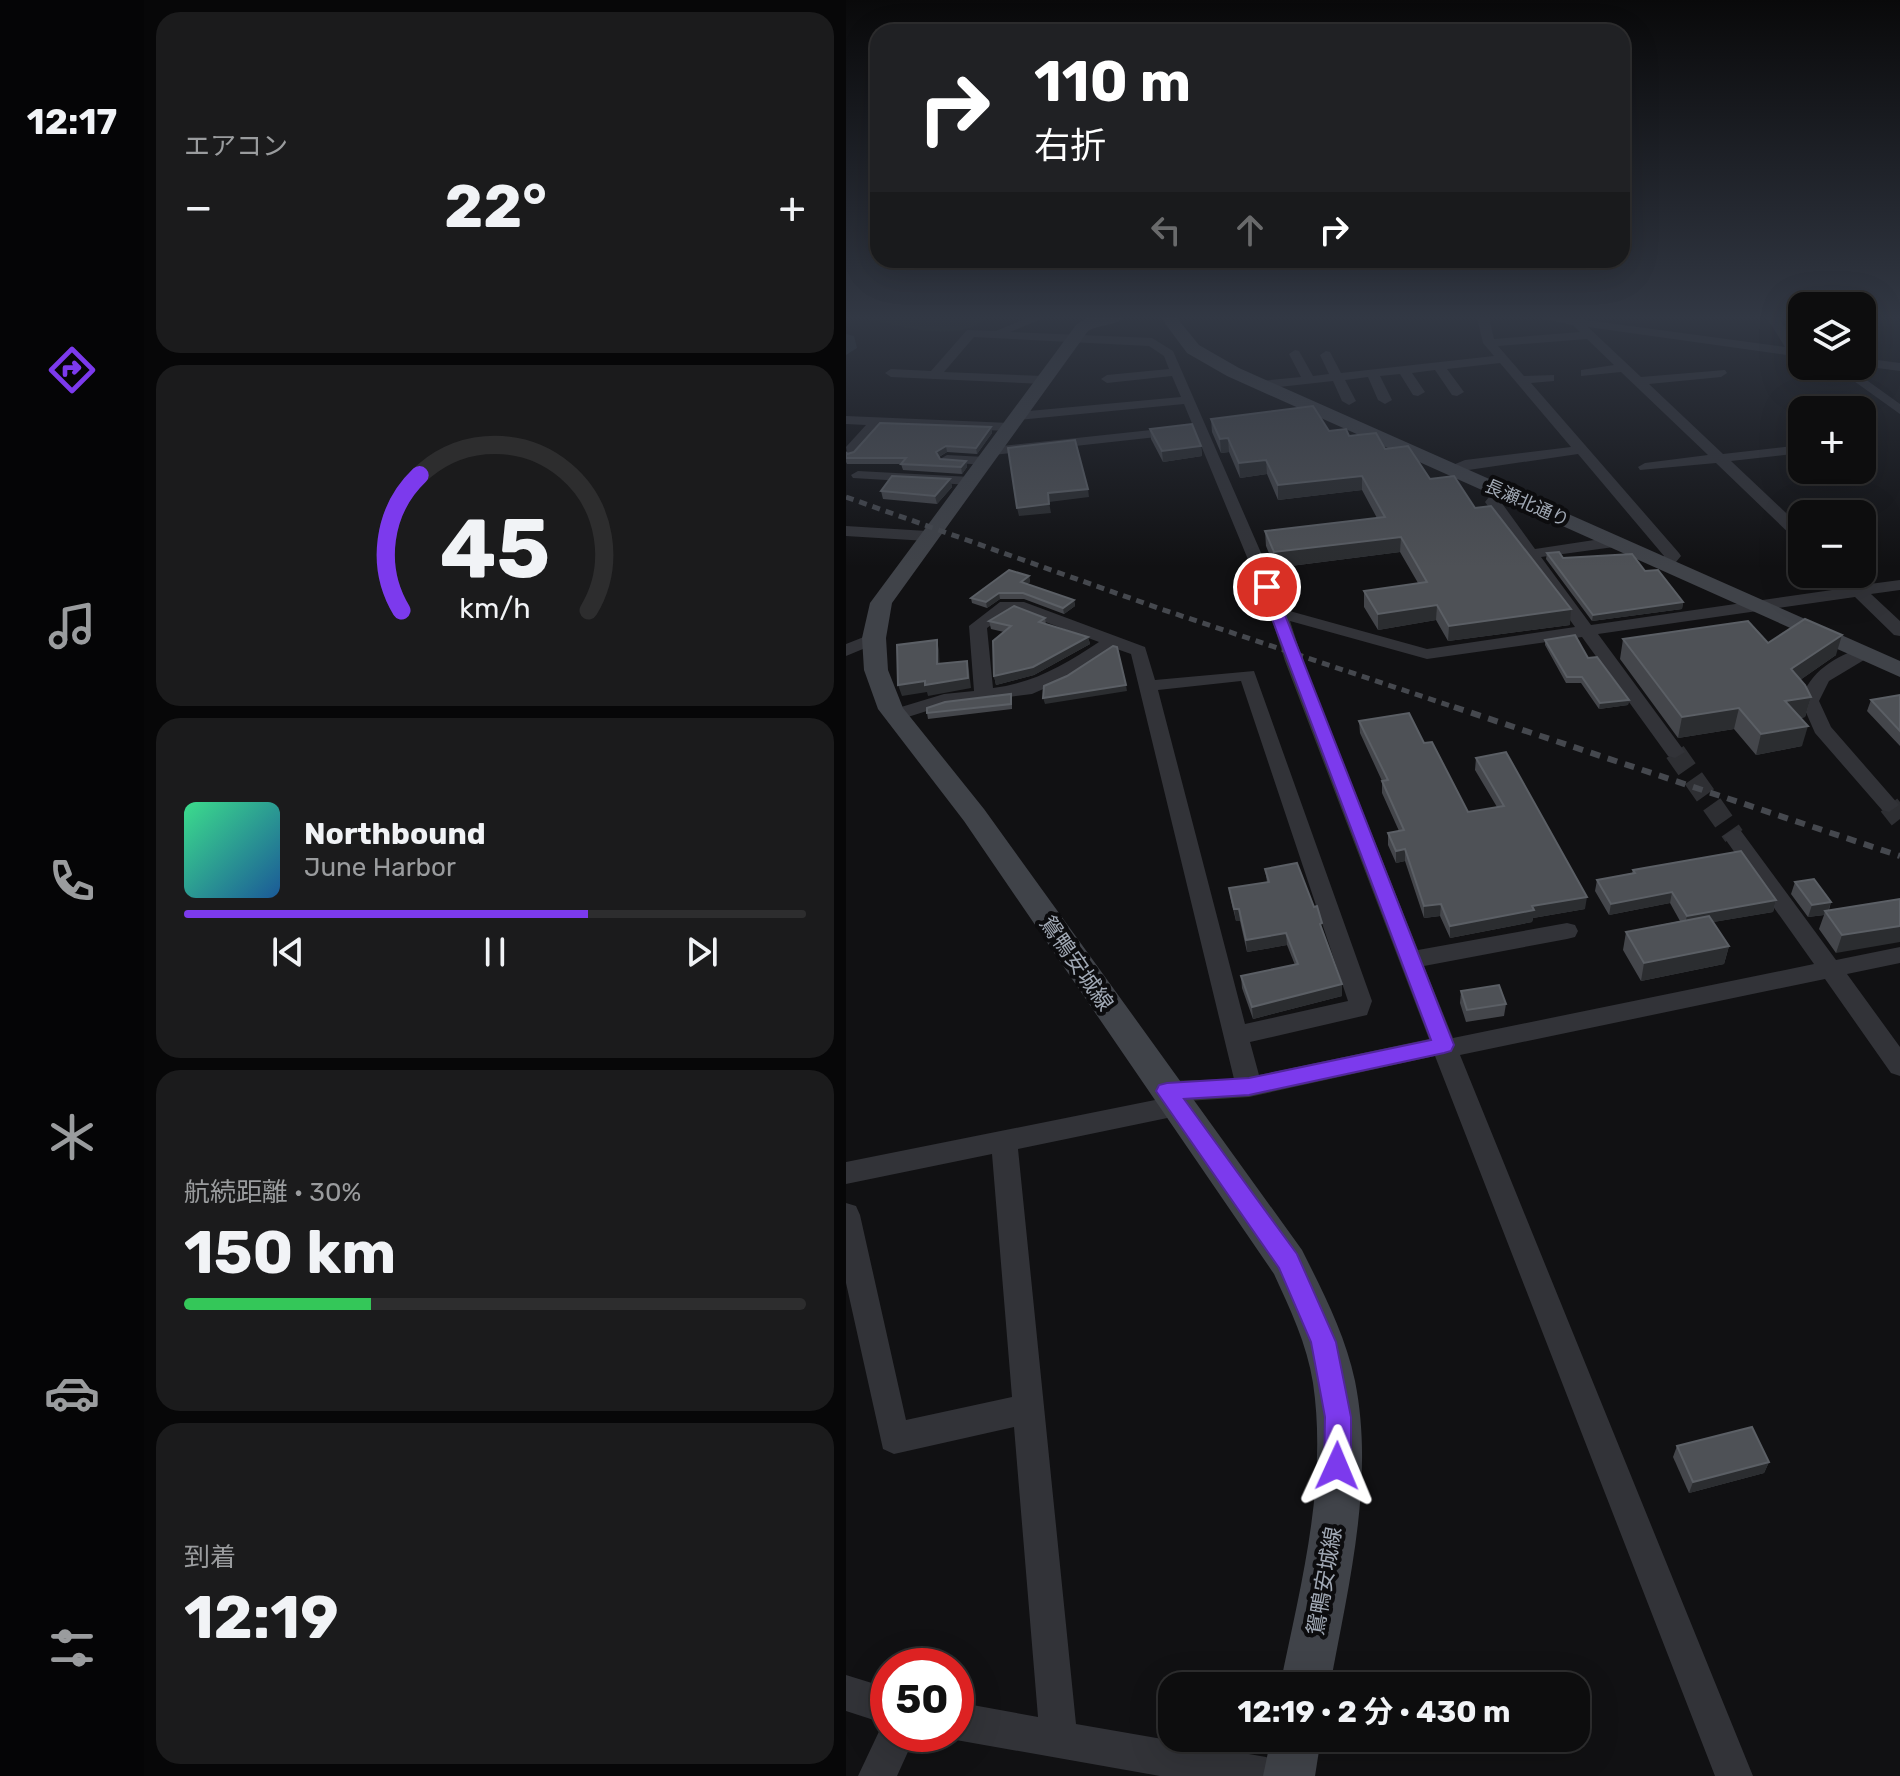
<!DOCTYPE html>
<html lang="ja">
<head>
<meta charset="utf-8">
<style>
  :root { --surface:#0d0d0e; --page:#1b1b1c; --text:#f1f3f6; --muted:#9a9c9e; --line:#2d2d2e; --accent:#7c3aed }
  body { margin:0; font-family:Rubik,"Noto Sans JP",sans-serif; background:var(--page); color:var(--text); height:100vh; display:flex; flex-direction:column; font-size:30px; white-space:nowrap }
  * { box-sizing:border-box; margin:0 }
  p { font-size:26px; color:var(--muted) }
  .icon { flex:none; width:44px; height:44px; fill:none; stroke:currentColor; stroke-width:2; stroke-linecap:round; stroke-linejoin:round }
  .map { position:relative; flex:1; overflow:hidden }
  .sheet { display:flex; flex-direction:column; gap:12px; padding:12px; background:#070708; width:702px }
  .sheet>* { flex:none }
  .banner { position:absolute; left:24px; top:24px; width:760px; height:244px; border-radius:24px; box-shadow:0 8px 32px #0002,0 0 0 2px var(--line); background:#202124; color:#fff; overflow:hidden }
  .tools { position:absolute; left:942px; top:292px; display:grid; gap:16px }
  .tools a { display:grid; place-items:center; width:88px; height:88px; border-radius:16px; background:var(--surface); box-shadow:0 8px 32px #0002,0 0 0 2px var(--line); font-size:40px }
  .speed { position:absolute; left:24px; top:1648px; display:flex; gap:16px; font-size:40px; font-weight:700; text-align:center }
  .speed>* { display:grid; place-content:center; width:104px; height:104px; border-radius:50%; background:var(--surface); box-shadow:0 8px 32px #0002,0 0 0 2px var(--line); line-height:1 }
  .speed .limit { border:12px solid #d22; background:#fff; color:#111 }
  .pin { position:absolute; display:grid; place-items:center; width:68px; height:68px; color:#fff; margin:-34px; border:4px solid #fff; border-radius:50%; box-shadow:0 2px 8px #0007 }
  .me { position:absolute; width:88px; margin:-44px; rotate:1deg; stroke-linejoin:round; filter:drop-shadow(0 0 6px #0008) }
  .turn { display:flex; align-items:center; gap:28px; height:168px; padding:0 32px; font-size:36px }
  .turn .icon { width:104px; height:104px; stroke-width:2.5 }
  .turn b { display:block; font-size:56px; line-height:68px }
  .lanes { display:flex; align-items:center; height:76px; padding:0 32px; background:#0003; justify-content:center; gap:40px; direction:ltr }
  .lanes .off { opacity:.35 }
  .big { font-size:60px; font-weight:700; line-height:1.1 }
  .sheet .tile { flex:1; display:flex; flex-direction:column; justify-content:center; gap:12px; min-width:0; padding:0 28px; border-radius:24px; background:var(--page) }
  .sheet .dial { align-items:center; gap:0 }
  .dial svg { height:208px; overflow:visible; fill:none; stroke:var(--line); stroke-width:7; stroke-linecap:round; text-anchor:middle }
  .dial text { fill:var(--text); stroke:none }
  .song { display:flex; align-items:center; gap:24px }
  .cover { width:96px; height:96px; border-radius:12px; background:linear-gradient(135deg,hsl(150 70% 55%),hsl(210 70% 35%)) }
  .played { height:8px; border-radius:4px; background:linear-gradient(90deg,var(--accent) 65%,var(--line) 65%) }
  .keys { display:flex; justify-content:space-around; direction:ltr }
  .heat { display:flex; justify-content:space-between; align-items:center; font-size:44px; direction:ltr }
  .charge { height:12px; border-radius:6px; background:linear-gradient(90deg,#34c759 30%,var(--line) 0) }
  .trip { position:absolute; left:312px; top:1672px; width:432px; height:80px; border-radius:24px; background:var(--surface); box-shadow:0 8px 32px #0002,0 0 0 2px var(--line); font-weight:700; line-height:80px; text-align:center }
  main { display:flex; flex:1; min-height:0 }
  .tab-bar { display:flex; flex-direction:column; width:144px; justify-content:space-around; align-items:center; background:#050506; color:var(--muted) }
  .tab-bar .icon { width:56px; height:56px }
  .tab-bar .active { color:var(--accent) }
  .tab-bar b { font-size:36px; color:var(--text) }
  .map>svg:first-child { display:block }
</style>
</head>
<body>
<main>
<nav class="tab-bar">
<b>12:17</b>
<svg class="icon active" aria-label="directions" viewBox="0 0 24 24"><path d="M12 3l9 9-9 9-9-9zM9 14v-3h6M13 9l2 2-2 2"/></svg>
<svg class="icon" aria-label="music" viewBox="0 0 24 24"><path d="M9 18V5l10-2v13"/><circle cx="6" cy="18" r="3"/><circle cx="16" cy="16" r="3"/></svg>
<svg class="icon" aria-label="phone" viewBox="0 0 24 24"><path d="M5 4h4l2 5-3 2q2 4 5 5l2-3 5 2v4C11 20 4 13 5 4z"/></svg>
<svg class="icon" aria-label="climate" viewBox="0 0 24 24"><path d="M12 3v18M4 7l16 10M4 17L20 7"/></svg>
<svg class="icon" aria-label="car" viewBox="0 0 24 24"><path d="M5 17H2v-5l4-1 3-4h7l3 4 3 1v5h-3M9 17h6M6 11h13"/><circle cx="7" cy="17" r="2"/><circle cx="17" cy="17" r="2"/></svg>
<svg class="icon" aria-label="filters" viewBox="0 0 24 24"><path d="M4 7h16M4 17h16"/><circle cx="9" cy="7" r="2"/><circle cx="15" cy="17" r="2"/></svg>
</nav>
<section class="sheet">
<div class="tile"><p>エアコン</p>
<div class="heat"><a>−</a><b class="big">22°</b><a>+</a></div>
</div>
<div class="tile dial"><svg viewBox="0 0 100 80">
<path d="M14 69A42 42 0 1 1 86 69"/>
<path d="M14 69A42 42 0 0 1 21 17" stroke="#7c3aed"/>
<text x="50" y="56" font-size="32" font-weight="700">45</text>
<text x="50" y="72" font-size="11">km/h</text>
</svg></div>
<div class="tile">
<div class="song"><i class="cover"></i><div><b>Northbound</b><p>June Harbor</p></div></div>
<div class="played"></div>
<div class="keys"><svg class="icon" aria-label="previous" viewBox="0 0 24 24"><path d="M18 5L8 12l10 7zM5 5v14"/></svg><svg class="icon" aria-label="pause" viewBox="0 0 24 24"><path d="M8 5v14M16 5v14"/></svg><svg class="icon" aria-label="next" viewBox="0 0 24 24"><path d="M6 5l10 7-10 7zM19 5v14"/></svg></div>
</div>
<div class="tile"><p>航続距離 · 30%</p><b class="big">150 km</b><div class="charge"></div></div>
<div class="tile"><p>到着</p><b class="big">12:19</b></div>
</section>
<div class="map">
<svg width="1054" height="1776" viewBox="0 0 1054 1776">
  <rect width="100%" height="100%" fill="#111113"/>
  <path fill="#19211a" d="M18,318H140C112,345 52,325 18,318Z"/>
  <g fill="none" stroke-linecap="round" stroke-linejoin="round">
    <polygon fill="#273138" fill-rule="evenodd" points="0,334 8,336 11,348 0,355"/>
    <g stroke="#2e2f33" stroke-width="21" stroke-dasharray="21 11" stroke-linecap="butt">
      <polyline points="829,752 888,836"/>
      <polyline points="1043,805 1054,819"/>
    </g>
    <g fill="#323338" fill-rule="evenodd">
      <path d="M181,318H198L164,332L306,338L327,351L440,610L581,649L729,627L639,502L650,488L655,487L662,491L655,502L689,549L768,537L776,542L768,547L695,557L745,625L1000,588L987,574H1004L1016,585L1054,580V590L1025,594L1054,621V636L1048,635L1009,597L752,634L839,752L829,758L822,756L736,637L581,659L444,621L457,661L572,950L721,923L729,925L732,931L729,937L721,939L578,966L607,1038L968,964L877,836L888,829L895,831L990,960L1054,947V963L1001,974L1054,1047V1076L1045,1073L979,979L614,1055L907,1776H869L589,1056L403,1097L341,1101L344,1106L340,1113L331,1116L172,1149L230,1724L420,1757L433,1763L439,1776H314L110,1740L97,1734H110V1702L192,1717L168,1427L48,1454L37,1449L0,1283V1203L10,1206L14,1215L60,1420L166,1397L146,1154L0,1184V1162L314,1099L308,1091L312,1084L321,1081L388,1079L285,654L268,648L220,679L186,694L100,705L49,721L42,719L40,715L42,711L98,694L128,691L123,626L154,602H178L299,647L309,680L408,671L526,1001L521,1015L404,1042L413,1075L583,1039L439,661L424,613L338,404L172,420L165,416L172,412L335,397L326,376L261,383L255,379L261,375L323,369L318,356L303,346L128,337L98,372L198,376L204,380L198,384L45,377L39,373L45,369L85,371L121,330L150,331ZM164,611H170L253,642C218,665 188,683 147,688L141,628ZM395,681L502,1001L399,1024L312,690Z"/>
      <polygon points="631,318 643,318 648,339 734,332 727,325 694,318 725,318 939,347 921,318 933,318 952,349 956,349 956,357 742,327 795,377 879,370 881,373 875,377 803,384 877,454 956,445 955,453 885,461 956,528 956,542 950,540 870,463 794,470 792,467 799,463 862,455 775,372 735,376 735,370 768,365 741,339 652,346 678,376 708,375 708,381 685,383 833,553 835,556 825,568 813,568 811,565 818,556 732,454 602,473 602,467 619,460 725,447 654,363 601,369 618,392 611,396 606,395 589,370 566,373 579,392 572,396 567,395 554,374 534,376 546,400 539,404 532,400 522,377 499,380 510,401 503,405 496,401 487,381 415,389 409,385 415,381 455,377 443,354 449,350 453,351 467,376 483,374 474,355 480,351 484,352 495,373 648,356 637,343"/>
      <polygon points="1016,358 1054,363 1054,371 1016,366"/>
      <polygon points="987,366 1001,366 1054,404 1054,414"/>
      <polygon points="0,416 164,423 171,427 164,431 34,426 7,456 2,457 0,447 20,425 0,424"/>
      <polygon points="333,427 340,431 338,434 147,455 140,451 147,447"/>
      <polygon points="101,455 139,457 146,461 139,465 96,462 94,459"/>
      <polygon points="12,471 125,477 132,481 125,485 7,478 5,475"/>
      <polygon points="0,526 81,531 89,536 81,541 0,536"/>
      <polygon points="28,633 34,634 37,638 34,642 0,656 0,644"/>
      <path d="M1017,648L1026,653L1023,657L983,681L973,701L985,727L1053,805L1043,812L1036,810L969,733L955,701C962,673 990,655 1017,648Z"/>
      <polygon points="0,1675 42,1688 42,1734 70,1734 51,1776 12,1776 37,1723 0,1711"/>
    </g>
    <g fill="#404349" fill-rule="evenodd">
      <path d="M240,318H278C269,326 253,324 242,331L46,603L40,638L42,670L57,708L138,809L456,1250C477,1292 499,1334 509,1381C529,1481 502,1587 484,1686H434C454,1587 482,1485 467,1383C461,1344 444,1309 428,1274L118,821L32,709L18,670L16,638L24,603L230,325Z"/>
      <polygon points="315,318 331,318 353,345 393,368 1054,661 1054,677 381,376 341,353"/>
      <polygon points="425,1738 475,1738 469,1776 417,1776"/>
    </g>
    <polyline stroke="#45484e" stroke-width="5" stroke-dasharray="8 6" stroke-linecap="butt" points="0,497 312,608 614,709"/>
    <polyline stroke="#45484e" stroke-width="6" stroke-dasharray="10 8" stroke-linecap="butt" points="608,707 1054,856"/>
  </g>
  <g fill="#44464b">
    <polygon points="365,419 483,431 503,436 539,449 629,508 724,625 602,641 590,620 532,630 518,607 518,591 572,583 554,552 429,568 420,546 419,531 531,518 516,490 432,500 421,474 394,478 383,452 375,453 366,432"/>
    <polygon points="145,427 146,433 131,454 101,452 93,457 94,459 120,461 121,467 116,474 57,470 55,464 1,464 0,462 0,452 1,454"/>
    <polygon points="304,429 355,446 356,456 317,462 305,439"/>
    <polygon points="104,479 106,487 91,504 37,499 35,491"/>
    <polygon points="701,553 717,558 799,571 837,602 836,609 746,621 700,559"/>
    <polygon points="183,576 184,582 181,584 228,600 229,606 218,614 178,599 154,599 141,608 126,603 125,598"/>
    <polygon points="199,618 200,624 242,637 244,644 188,675 150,685 148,676 158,632 145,629 143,621"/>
    <polygon points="777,639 922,643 990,655 954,680 965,697 959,717 955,718 956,746 910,755 888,729 832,738 774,659"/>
    <polygon points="699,640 742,658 783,700 782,705 753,709 735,683 720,683 699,645"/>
    <polygon points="1054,695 1054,746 1021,711 1025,700"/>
    <polygon points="166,700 166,709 82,719 81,713"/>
    <polygon points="513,721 578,743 622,812 651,807 629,770 630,758 739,909 687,918 686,922 604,938 594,916 578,918 559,861 550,863 542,845 542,833 553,831 536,793 536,781 514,733"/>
    <polygon points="419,869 477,932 496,984 496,996 407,1019 396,988 395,976 449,965 441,945 401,952 394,921 390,921 385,900 383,888 421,882"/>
    <polygon points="787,870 930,900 927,912 867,922 883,946 878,964 795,981 777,950 780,932 834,921 824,903 763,915 749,891 751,880 786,873"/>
    <polygon points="949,882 985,902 983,910 1054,899 990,953 973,929 978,915 962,917 945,894"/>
    <polygon points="615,991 660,1004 658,1016 620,1022 614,1003"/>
    <polygon points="831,1446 923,1462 918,1473 843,1493 827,1457"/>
  </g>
  <g fill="#2b2d30">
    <polygon points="145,427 146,433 131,454 130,448"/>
    <polygon points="382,438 383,452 375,453 374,439"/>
    <polygon points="100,446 101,452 91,458 90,452"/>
    <polygon points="355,446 356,456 317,462 316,451"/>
    <polygon points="420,460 421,474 394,478 393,463"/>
    <polygon points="120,461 121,467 116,474 115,467"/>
    <polygon points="516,476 516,490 432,500 432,485"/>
    <polygon points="104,479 106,487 91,504 89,496"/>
    <polygon points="242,489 243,497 203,502 205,513 173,516 171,508 202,493"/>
    <polygon points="555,537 554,552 429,568 428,552"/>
    <polygon points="183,576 184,582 176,588 175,582"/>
    <polygon points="153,593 154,599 141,608 140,602"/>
    <polygon points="228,600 229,606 218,614 217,608"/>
    <polygon points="837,602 836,609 746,621 747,615"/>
    <polygon points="591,605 590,620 532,630 532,614"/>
    <polygon points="725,609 724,625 602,641 603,626"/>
    <polygon points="996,635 990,655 940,690 945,669"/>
    <polygon points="242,637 244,644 188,675 150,685 148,676"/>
    <polygon points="91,640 93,650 94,675 91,664"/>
    <polygon points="121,661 123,671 125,688 82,696 81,692 56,696 52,685 79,681"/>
    <polygon points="280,685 281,691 199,704 197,698"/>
    <polygon points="965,697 959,717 934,721 939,701"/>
    <polygon points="783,700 782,705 753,709 754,703"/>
    <polygon points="893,708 888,729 832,738 836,717"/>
    <polygon points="962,726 956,746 910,755 915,734"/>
    <polygon points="559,849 559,861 550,863 550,851"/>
    <polygon points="826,892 824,903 763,915 765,904"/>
    <polygon points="741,897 739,909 687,918 686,922 604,938 604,926 686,906"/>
    <polygon points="930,900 927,912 838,927 841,916"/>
    <polygon points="985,902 981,914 979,911 978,915 962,917 966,905"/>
    <polygon points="595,904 594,916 578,918 578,906"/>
    <polygon points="388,909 393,909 394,921 390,921"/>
    <polygon points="1054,926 1054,942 990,953 996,935"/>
    <polygon points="440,933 441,945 401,952 400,940"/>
    <polygon points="883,946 878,964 795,981 798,963"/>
    <polygon points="496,984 496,996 407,1019 406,1007"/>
    <polygon points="923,1462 918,1473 843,1493 847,1482"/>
  </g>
  <g fill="#4e5156" stroke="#5b5f65" stroke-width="2">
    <polygon points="467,406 483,431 500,429 503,436 530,433 539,449 562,446 584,479 608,476 629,508 645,506 725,609 603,626 591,605 532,614 518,591 581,582 555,537 428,552 419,531 539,517 516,476 432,485 420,460 393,463 382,438 374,439 365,419"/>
    <polygon points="34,423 145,427 130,448 100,446 90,452 94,459 120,461 115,467 55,464 60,458 0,458 0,452 1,454 8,452"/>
    <polygon points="346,424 355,446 316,451 304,429"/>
    <polygon points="229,440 242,489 202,493 203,504 171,508 162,448"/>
    <polygon points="46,476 104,479 89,496 35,491"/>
    <polygon points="713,552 717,558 786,554 799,571 812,570 837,602 747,615 701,553"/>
    <polygon points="163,570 183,576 175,582 228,600 217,608 177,593 153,593 140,602 125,598"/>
    <polygon points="168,606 199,618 193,622 242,637 187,667 148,676 147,641 165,626 143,621"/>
    <polygon points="959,619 996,635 945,669 959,685 965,697 939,701 962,726 915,734 893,708 836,717 777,639 902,621 922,643"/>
    <polygon points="729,635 742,658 751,657 783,700 754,703 736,677 721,677 699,640"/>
    <polygon points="91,640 91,664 121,661 122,678 79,685 79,681 52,685 51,645"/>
    <polygon points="267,646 271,647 280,685 197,698 198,686 221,676"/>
    <polygon points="165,694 165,704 81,713 81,708 99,702"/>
    <polygon points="1054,695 1054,731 1025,700"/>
    <polygon points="563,713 578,743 586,742 622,812 658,806 630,758 660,752 741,897 686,906 688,910 604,926 595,904 578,906 559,849 550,851 542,833 558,830 536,781 542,780 513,721"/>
    <polygon points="895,851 930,900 841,916 826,892 765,904 751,880 789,873 787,870"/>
    <polygon points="451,863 468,907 471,906 476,923 474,924 496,984 406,1007 395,976 452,964 440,933 400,940 393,909 388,909 383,888 423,882 419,869"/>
    <polygon points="968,879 985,902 966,905 949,882"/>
    <polygon points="1054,899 1054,926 996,935 979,911"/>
    <polygon points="863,916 883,946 798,963 780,932"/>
    <polygon points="653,985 660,1004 621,1010 615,991"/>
    <polygon points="906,1427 923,1462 847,1482 831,1446"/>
  </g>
  <linearGradient id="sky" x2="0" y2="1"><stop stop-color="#09090a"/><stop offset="0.56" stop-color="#323844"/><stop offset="1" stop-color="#323844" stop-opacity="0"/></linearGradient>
  <rect width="1054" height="567" fill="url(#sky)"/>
  <polygon fill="#7c3aed" stroke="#51269a" stroke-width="2" points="421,583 428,587 608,1045 605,1051 598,1053 403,1095 338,1099 451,1254 490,1342 505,1417 505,1466 501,1475 491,1479 482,1475 478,1466 479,1417 465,1342 433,1268 310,1091 313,1085 321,1083 403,1078 585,1040 414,587"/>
  <g text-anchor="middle" stroke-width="8" stroke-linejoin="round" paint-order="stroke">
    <g font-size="18" fill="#a1a9b5" stroke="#0c0c0e">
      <text transform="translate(681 503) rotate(24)" y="6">長瀬北通り</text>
    </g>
    <g font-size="22" fill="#a1a9b5" stroke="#0c0c0e">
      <text transform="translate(231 963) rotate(55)" y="8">鴛鴨安城線</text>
      <text transform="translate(478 1581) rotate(-80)" y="8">鴛鴨安城線</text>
    </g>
  </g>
</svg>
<div class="tools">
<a><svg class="icon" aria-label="layers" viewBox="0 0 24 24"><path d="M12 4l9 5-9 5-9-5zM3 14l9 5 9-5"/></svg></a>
<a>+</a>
<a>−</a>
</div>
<div class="speed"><div class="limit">50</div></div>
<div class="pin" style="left:421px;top:587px;background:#d93025"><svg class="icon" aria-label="arrive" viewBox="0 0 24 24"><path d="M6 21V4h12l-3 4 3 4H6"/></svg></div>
<svg class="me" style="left:491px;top:1466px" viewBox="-20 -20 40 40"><path d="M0-17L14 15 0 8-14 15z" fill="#7c3aed" stroke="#fff" stroke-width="4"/></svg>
<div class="trip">12:19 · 2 分 · 430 m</div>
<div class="banner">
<div class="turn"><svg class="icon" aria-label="right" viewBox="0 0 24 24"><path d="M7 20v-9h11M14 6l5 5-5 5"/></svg><div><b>110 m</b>右折</div></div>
<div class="lanes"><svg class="icon off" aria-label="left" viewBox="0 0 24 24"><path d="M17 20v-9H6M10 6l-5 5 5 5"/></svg><svg class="icon off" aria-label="ahead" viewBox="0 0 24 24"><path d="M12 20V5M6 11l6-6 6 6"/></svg><svg class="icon" aria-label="right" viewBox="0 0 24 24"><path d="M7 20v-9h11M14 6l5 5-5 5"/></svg></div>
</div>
</div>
</main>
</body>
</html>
